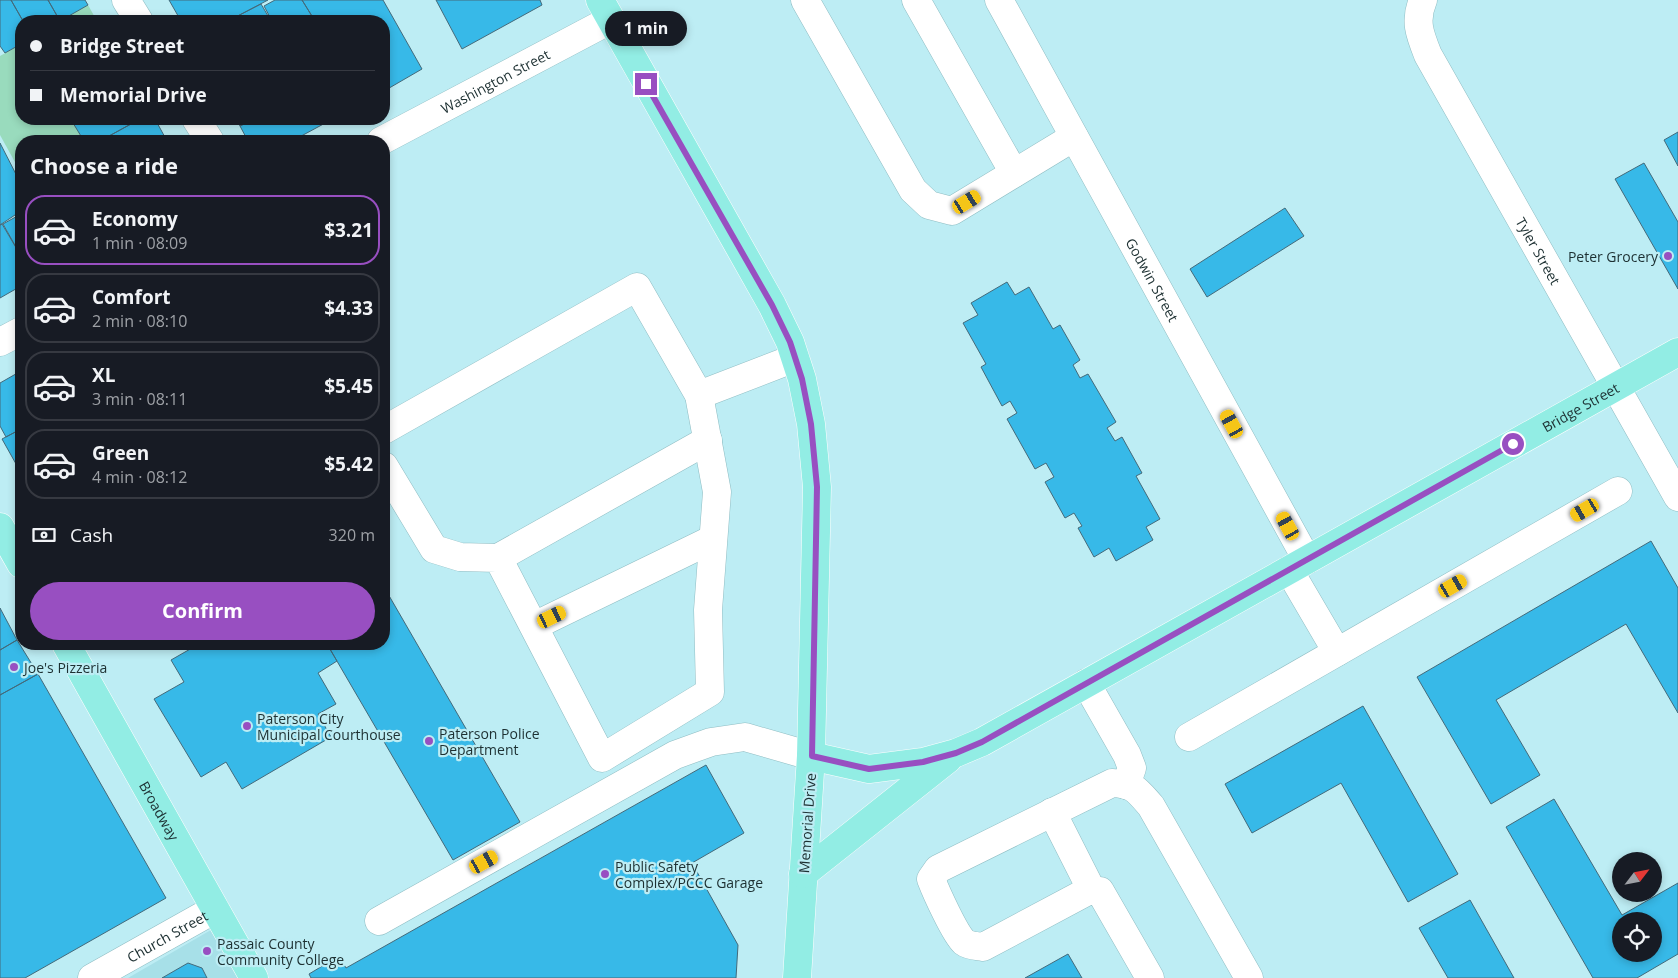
<!DOCTYPE html>
<html lang="en">
<head>
<meta charset="utf-8">
<style>
	body { margin:0; font-family:"Open Sans",sans-serif; background:#20242c; color:#f1f3f6; height:100vh; display:flex; flex-direction:column; font-size:19px; white-space:nowrap }
	* { box-sizing:border-box; margin:0 }
	p { font-size:16px; color:#9ea1a6 }
	.icon { flex:none; width:28px; height:28px; fill:none; stroke:currentColor; stroke-width:2; stroke-linecap:round; stroke-linejoin:round }
	.map { position:relative; flex:1; overflow:hidden }
	.panel { position:absolute; left:15px; top:135px; width:375px; height:515px; display:flex; flex-direction:column; background:#171b24; border-radius:20px; box-shadow:0 2px 8px #0003 }
	.panel>* { flex:none }
	.banner { position:absolute; left:15px; top:15px; width:375px; height:110px; border-radius:20px; box-shadow:0 2px 8px #0003; display:grid; align-content:center; height:110px; padding:0 15px; background:#171b24 }
	.needle { width:32px; rotate:58deg }
	.fabs { position:absolute; left:1612px; top:852px; display:grid; gap:10px }
	.fabs a { display:grid; place-items:center; width:50px; height:50px; border-radius:50%; background:#171b24; box-shadow:0 2px 8px #0003; font-size:25px }
	.end { position:absolute; width:22px; height:22px; margin:-11px; border:6px solid #984fc1; background:#fff; box-shadow:0 0 0 2px #fff }
	.from { border-radius:50% }
	.bubble { position:absolute; height:35px; border-radius:18px; background:#171b24; box-shadow:0 2px 8px #0003; font-size:16px; font-weight:700; line-height:35px; text-align:center }
	.car { position:absolute; width:15px; height:30px; margin:-15px -8px; border-radius:6px; box-shadow:0 0 4px 1px #0007; background:linear-gradient(#f5c518 24%,#345 0 40%,#f5c518 0 76%,#345 0 86%,#f5c518 0) }
	.banner b { display:flex; align-items:center; gap:18px; height:48px; font-size:19px }
	.banner b+b { border-top:1px solid #363941 }
	.banner i { width:12px; height:12px; background:#f1f3f6 }
	ul { padding:0; list-style:none }
	li { display:flex; align-items:center; gap:15px; height:70px; margin:0 10px 8px; padding:0 5px; border:2px solid #363941; border-radius:20px }
	li div { flex:1 }
	li b { display:block; font-size:19px }
	li em { font-style:normal; font-weight:700 }
	li.on { border-color:#984fc1 }
	li>.icon { width:45px; height:45px; stroke-width:1.5 }
	h2 { padding:0 15px; font-size:22px; line-height:60px }
	.pay { display:flex; align-items:center; gap:12px; height:55px; padding:0 15px; font-size:19px }
	.pay p { margin-inline-start:auto }
	.action { display:flex; gap:10px; margin-top:auto; padding:10px 15px }
	.action a { flex:1; height:58px; border-radius:30px; background:#984fc1; color:#fff; font-size:20px; font-weight:700; line-height:58px; text-align:center }
	.map>svg:first-child { display:block }
	.built { fill:#a7e0e8 }
	.green { fill:#99dbbd }
	.building { fill:#37b9e8; stroke:#446a7a; fill-rule:evenodd }
	.lines { fill:none; stroke-linecap:round; stroke-linejoin:round }
	.minor-casing { stroke:#8fbdc3; stroke-width:29 }
	.major-casing { stroke:#fff; stroke-width:29 }
	.minor { stroke:#fff; stroke-width:28 }
	.major { stroke:#92ede4; stroke-width:28 }
	.route { stroke:#984fc1; stroke-width:6 }
	.poi-dot { fill:#984fc1; stroke:#bdedf4; stroke-width:2 }
	.labels { text-anchor:middle; dominant-baseline:central; stroke-width:4.5; stroke-linejoin:round; paint-order:stroke }
	.street-label { font-size:14px; fill:#1d3032; stroke:#bdedf4 }
	.poi-label { font-size:14px; fill:#1d3032; stroke:#bdedf4; text-anchor:start }
</style>
</head>
<body>
<div class="map">
<svg width="1678" height="978" viewBox="0 0 1678 978">
	<rect width="100%" height="100%" fill="#bdedf4"/>
	<path class="built" d="M 223,923 L 253,978 L 128,978 Z"/>
	<path class="green" d="M 88,5 L 97,21 L 60,21 Z
		M 21,44 L 21,119 L 80,119 L 74,123 L 84,141 L 21,141 L 21,173 L 0,135 L 0,56 Z"/>
	<path class="building" d="M 0,0 L 11,0 L 23,21 L 21,21 L 21,44 L 5,53 L 0,46 Z
		M 11,0 L 48,0 L 60,21 L 23,21 Z
		M 48,0 L 85,0 L 88,5 L 60,21 Z
		M 169,0 L 268,0 L 228,21 L 181,21 Z
		M 275,0 L 302,0 L 315,21 L 272,21 L 264,6 Z
		M 302,0 L 383,0 L 422,69 L 384,91 L 384,21 L 315,21 Z
		M 436,0 L 540,0 L 542,5 L 462,49 Z
		M 261,4 L 271,21 L 228,21 Z
		M 80,119 L 140,119 L 100,141 L 84,141 L 73,123 Z
		M 140,119 L 155,119 L 167,141 L 100,141 Z
		M 236,119 L 254,119 L 240,126 Z
		M 254,119 L 328,119 L 329,121 L 292,141 L 248,141 L 240,126 Z
		M 1678,132 L 1678,166 L 1664,140 Z
		M 0,143 L 21,184 L 21,211 L 0,225 Z
		M 1644,163 L 1678,222 L 1678,289 L 1615,179 Z
		M 1285,208 L 1304,236 L 1207,297 L 1190,269 Z
		M 21,214 L 21,256 L 3,224 Z
		M 2,224 L 21,256 L 21,286 L 0,298 L 0,225 Z
		M 1007,282 L 1015,295 L 1029,287 L 1053,329 L 1060,325 L 1080,360 L 1073,365 L 1080,378 L 1088,374 L 1116,422 L 1107,428 L 1115,441 L 1122,437 L 1142,473 L 1136,476 L 1160,519 L 1146,527 L 1153,540 L 1116,561 L 1109,548 L 1094,557 L 1078,528 L 1082,526 L 1074,513 L 1065,518 L 1045,482 L 1054,477 L 1046,463 L 1035,469 L 1007,419 L 1017,413 L 1010,401 L 1002,406 L 981,367 L 986,364 L 963,323 L 978,315 L 971,303 Z
		M 21,371 L 21,429 L 6,437 L 0,426 L 0,383 Z
		M 21,429 L 21,471 L 20,471 L 2,439 Z
		M 1651,541 L 1678,588 L 1678,713 L 1626,624 L 1496,700 L 1540,775 L 1491,804 L 1417,677 Z
		M 384,587 L 520,822 L 453,860 L 327,644 L 384,644 Z
		M 0,608 L 17,640 L 0,650 Z
		M 17,640 L 38,674 L 0,695 L 0,650 Z
		M 199,644 L 303,644 L 304,646 L 308,644 L 327,644 L 337,661 L 318,673 L 336,704 L 318,714 L 331,737 L 242,789 L 226,762 L 201,777 L 154,699 L 184,682 L 171,660 Z
		M 38,674 L 166,898 L 25,978 L 0,978 L 0,695 Z
		M 1363,706 L 1458,874 L 1408,902 L 1341,783 L 1252,833 L 1225,784 Z
		M 706,765 L 744,833 L 692,863 L 738,945 L 736,978 L 311,978 L 309,974 L 339,956 L 346,968 Z
		M 1554,799 L 1622,915 L 1678,883 L 1678,954 L 1637,978 L 1593,978 L 1506,827 ZM 1621,921 L 1654,921 L 1654,954 L 1621,954 Z
		M 1470,900 L 1514,978 L 1448,978 L 1419,928 Z
		M 1068,954 L 1082,978 L 1025,978 Z
		M 188,963 L 202,968 L 207,978 L 162,978 Z"/>
	<g class="lines">
		<defs>
			<g id="minor">
				<path d="M 126,0 L 139,21"/>
				<path d="M 805,0 L 913,190 L 929,205 L 952,211 L 1074,137"/>
				<path d="M 916,0 L 1014,173"/>
				<path id="s1" d="M 999,0 L 1307,560"/>
				<path id="s2" d="M 1423,0 C 1414,21 1420,35 1428,55 L 1678,497"/>
				<path d="M 196,119 L 210,141"/>
				<path id="s3" d="M 381,141 L 610,20"/>
				<path d="M 0,342 L 21,331"/>
				<path d="M 699,395 L 795,358"/>
				<path d="M 384,430 L 637,287 L 699,395 L 717,492 L 708,610 L 710,692 L 602,758 L 498,558 L 460,557 L 434,549 L 384,466"/>
				<path d="M 498,558 L 708,440"/>
				<path d="M 1289,570 L 1337,652"/>
				<path d="M 534,626 L 713,539"/>
				<path d="M 1086,683 L 1127,755 L 1132,768 L 1126,785"/>
				<path d="M 1189,737 L 1618,491"/>
				<path d="M 1052,812 L 1092,891"/>
				<path d="M 379,921 L 675,755 L 711,742 L 745,737 L 811,756"/>
				<path id="s4" d="M 92,978 L 215,909"/>
				<path d="M 1150,978 L 1100,891 L 1088,891 L 983,947 C 977,946 969,946 964,942 C 955,934 936,892 931,879 L 938,869 L 1112,783 C 1134,784 1137,790 1151,806 L 1249,978"/>
			</g>
			<g id="major">
				<path d="M 600,0 L 772,305 L 790,342 L 802,379 L 811,424 L 817,487 L 811,756 L 797,978"/>
				<path d="M 0,527 L 21,564"/>
				<path id="s5" d="M 66,644 L 254,978"/>
				<path id="s6" d="M 811,756 L 869,769 L 923,762 L 956,753 L 982,742 L 1678,352"/>
				<path d="M 803,874 L 948,759"/>
			</g>
		</defs>
		<use href="#minor" class="minor-casing"/>
		<use href="#major" class="major-casing"/>
		<use href="#minor" class="minor"/>
		<use href="#major" class="major"/>
	</g>
	<g class="lines">
		<path class="route" d="M 646,84 L 772,305 L 790,342 L 802,379 L 811,424 L 817,487 L 812,756 L 869,769 L 923,762 L 956,753 L 982,742 L 1513,444"/>
	</g>
	<g class="poi-dot">
		<circle cx="1668" cy="256" r="5"/>
		<circle cx="14" cy="667" r="5"/>
		<circle cx="247" cy="726" r="5"/>
		<circle cx="429" cy="741" r="5"/>
		<circle cx="605" cy="874" r="5"/>
		<circle cx="207" cy="951" r="5"/>
	</g>
	<g class="labels">
		<g class="street-label">
			<text stroke="none"><textPath href="#s3" startOffset="129">Washington Street</textPath></text>
			<text stroke="none"><textPath href="#s2" startOffset="282">Tyler Street</textPath></text>
			<text stroke="none"><textPath href="#s1" startOffset="319">Godwin Street</textPath></text>
			<text stroke="none"><textPath href="#s6" startOffset="862">Bridge Street</textPath></text>
			<text stroke="none"><textPath href="#s5" startOffset="191">Broadway</textPath></text>
			<text transform="translate(807 823) rotate(-86)">Memorial Drive</text>
			<text stroke="none"><textPath href="#s4" startOffset="86">Church Street</textPath></text>
		</g>
		<g class="poi-label">
			<text x="1658" y="256" text-anchor="end">Peter Grocery</text>
			<text x="24" y="667">Joe's Pizzeria</text>
			<text x="257" y="718">Paterson City<tspan x="257" dy="16">Municipal Courthouse</tspan></text>
			<text x="439" y="733">Paterson Police<tspan x="439" dy="16">Department</tspan></text>
			<text x="615" y="866">Public Safety<tspan x="615" dy="16">Complex/PCCC Garage</tspan></text>
			<text x="217" y="943">Passaic County<tspan x="217" dy="16">Community College</tspan></text>
		</g>
	</g>
</svg>
<div class="fabs">
<a><svg class="needle" viewBox="-14 -14 28 28"><path d="M0-13l5 13h-10z" fill="#e53935"/><path d="M0 13l5-13h-10z" fill="#9ea1a6"/></svg></a>
<a><svg class="icon" aria-label="locate" viewBox="0 0 24 24"><circle cx="12" cy="12" r="6"/><path d="M12 2v4M12 18v4M2 12h4M18 12h4"/></svg></a>
</div>
<i class="end from" style="left:1513px;top:444px"></i>
<i class="end" style="left:646px;top:84px"></i>
<div class="bubble" style="left:605px;top:11px;width:82px">1 min</div>
<i class="car" style="left:967px;top:202px;rotate:59deg"></i>
<i class="car" style="left:1232px;top:424px;rotate:331deg"></i>
<i class="car" style="left:1585px;top:510px;rotate:240deg"></i>
<i class="car" style="left:1288px;top:526px;rotate:331deg"></i>
<i class="car" style="left:1453px;top:586px;rotate:60deg"></i>
<i class="car" style="left:552px;top:617px;rotate:64deg"></i>
<i class="car" style="left:484px;top:862px;rotate:61deg"></i>
<div class="banner">
<b><i class="from"></i>Bridge Street</b>
<b><i></i>Memorial Drive</b>
</div>
<section class="panel">
<h2>Choose a ride</h2>
<ul>
<li class="on"><svg class="icon" aria-label="car" viewBox="0 0 24 24"><path d="M5 17H2v-5l4-1 3-4h7l3 4 3 1v5h-3M9 17h6M6 11h13"/><circle cx="7" cy="17" r="2"/><circle cx="17" cy="17" r="2"/></svg><div><b>Economy</b><p>1 min · 08:09</p></div><em>$3.21</em></li>
<li><svg class="icon" aria-label="car" viewBox="0 0 24 24"><path d="M5 17H2v-5l4-1 3-4h7l3 4 3 1v5h-3M9 17h6M6 11h13"/><circle cx="7" cy="17" r="2"/><circle cx="17" cy="17" r="2"/></svg><div><b>Comfort</b><p>2 min · 08:10</p></div><em>$4.33</em></li>
<li><svg class="icon" aria-label="car" viewBox="0 0 24 24"><path d="M5 17H2v-5l4-1 3-4h7l3 4 3 1v5h-3M9 17h6M6 11h13"/><circle cx="7" cy="17" r="2"/><circle cx="17" cy="17" r="2"/></svg><div><b>XL</b><p>3 min · 08:11</p></div><em>$5.45</em></li>
<li><svg class="icon" aria-label="car" viewBox="0 0 24 24"><path d="M5 17H2v-5l4-1 3-4h7l3 4 3 1v5h-3M9 17h6M6 11h13"/><circle cx="7" cy="17" r="2"/><circle cx="17" cy="17" r="2"/></svg><div><b>Green</b><p>4 min · 08:12</p></div><em>$5.42</em></li>
</ul>
<div class="pay"><svg class="icon" aria-label="cash" viewBox="0 0 24 24"><path d="M3 7h18v10H3z"/><circle cx="12" cy="12" r="2"/></svg>Cash<p>320 m</p></div>
<div class="action"><a>Confirm</a></div>
</section>
</div>
</body>
</html>
